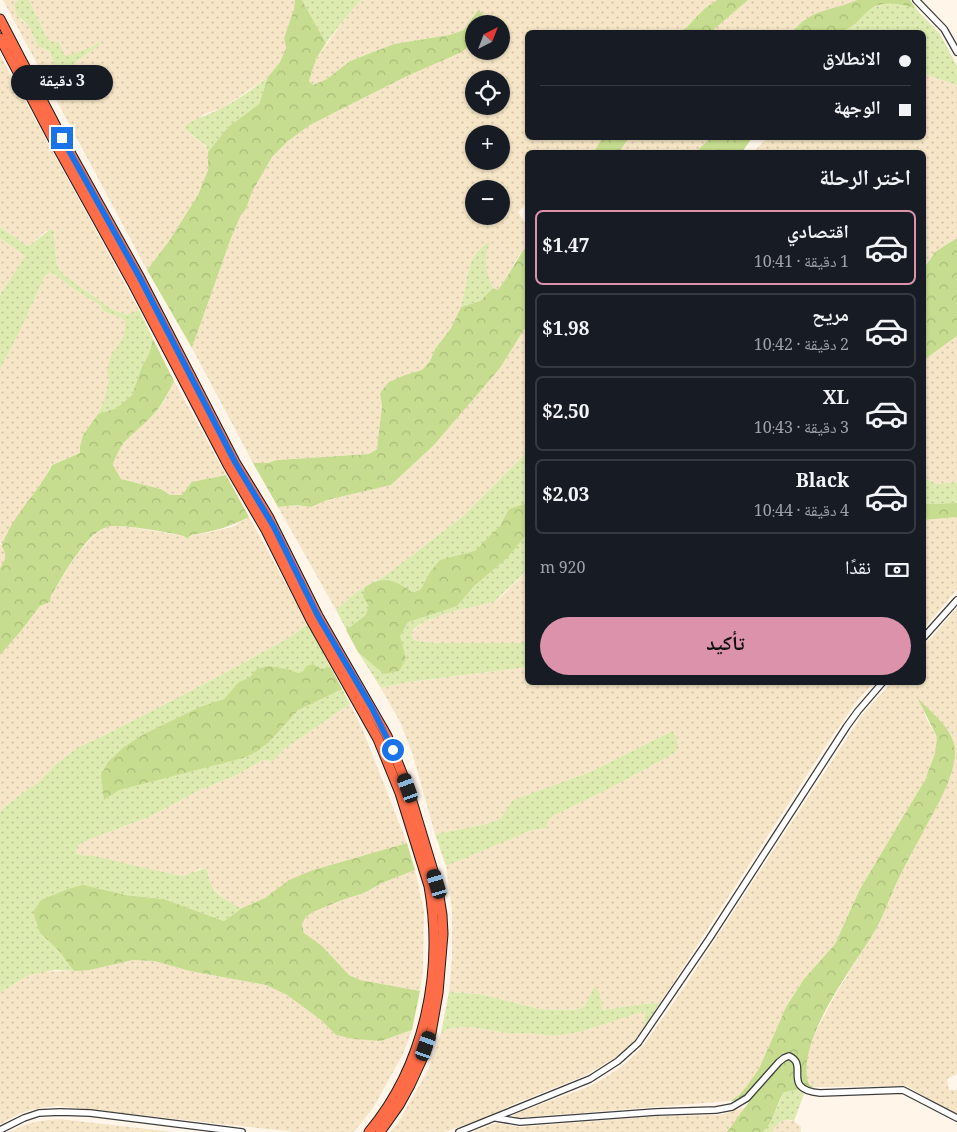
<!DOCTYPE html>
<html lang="ar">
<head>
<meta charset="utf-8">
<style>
	body { margin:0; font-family:Georgia,"Noto Naskh Arabic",serif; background:#242831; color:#f1f3f6; direction:rtl; height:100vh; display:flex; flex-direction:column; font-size:19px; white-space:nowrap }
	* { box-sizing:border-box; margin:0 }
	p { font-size:16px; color:#9ea1a6 }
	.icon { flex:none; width:28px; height:28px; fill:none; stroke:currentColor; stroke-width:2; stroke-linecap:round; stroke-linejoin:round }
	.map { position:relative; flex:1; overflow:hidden; direction:ltr }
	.details { position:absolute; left:525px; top:150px; width:401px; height:535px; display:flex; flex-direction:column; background:#171b24; border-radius:8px; box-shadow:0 1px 4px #0004; direction:rtl }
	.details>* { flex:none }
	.banner { position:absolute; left:525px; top:30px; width:401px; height:110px; border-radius:8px; box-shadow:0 1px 4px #0004; direction:rtl; display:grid; align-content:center; height:110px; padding:0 15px; background:#171b24 }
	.needle { width:32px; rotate:42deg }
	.fabs { position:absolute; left:465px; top:15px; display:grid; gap:10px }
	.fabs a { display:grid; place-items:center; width:45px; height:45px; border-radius:50%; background:#171b24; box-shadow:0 1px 4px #0004; font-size:25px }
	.end { position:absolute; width:22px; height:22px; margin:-11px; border:6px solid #1a73e8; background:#fff; box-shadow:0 0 0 2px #fff }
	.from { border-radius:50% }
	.bubble { position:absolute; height:35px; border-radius:18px; background:#171b24; box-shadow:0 1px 4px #0004; font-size:16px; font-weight:700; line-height:35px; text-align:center; direction:rtl }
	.car { position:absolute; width:15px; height:30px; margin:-15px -8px; border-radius:6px; box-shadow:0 0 4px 1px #0007; background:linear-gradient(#222 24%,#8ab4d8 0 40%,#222 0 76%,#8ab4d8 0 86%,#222 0) }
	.banner b { display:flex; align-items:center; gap:18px; height:48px; font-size:19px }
	.banner b+b { border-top:1px solid #363941 }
	.banner i { width:12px; height:12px; background:#f1f3f6 }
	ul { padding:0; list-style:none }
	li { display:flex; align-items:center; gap:15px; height:75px; margin:0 10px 8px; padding:0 5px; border:2px solid #363941; border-radius:8px }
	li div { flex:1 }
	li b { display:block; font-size:19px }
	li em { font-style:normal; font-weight:700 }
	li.selected { border-color:#dc92aa }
	li>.icon { width:45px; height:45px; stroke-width:1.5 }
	h2 { padding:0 15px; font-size:22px; line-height:60px }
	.pay { display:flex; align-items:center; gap:12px; height:55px; padding:0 15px; font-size:19px }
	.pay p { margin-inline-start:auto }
	.button { display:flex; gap:10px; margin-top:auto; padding:10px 15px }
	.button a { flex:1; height:58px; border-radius:30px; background:#dc92aa; color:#111; font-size:20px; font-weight:700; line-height:58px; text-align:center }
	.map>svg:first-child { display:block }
	.farmland { fill:url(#farmland-dots); fill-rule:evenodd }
	.grass { fill:url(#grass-dots) }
	.forest { fill:url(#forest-crowns) }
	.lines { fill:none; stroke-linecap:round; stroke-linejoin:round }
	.minor-casing { stroke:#3e3e3e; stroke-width:8 }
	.highway-casing { stroke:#1c1c1c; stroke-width:11 }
	.minor { stroke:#fff; stroke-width:5.5 }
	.highway { stroke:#fe6d47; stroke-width:9 }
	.route { stroke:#1a73e8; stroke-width:6 }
</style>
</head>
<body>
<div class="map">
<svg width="957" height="1132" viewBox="0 0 957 1132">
	<defs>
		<pattern id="farmland-dots" width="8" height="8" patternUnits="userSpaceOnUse" patternTransform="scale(1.25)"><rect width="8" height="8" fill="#f6e6c7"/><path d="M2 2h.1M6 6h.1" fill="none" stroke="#d2c4aa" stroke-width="1.8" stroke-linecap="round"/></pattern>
		<pattern id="grass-dots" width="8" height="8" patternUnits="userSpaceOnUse" patternTransform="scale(1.25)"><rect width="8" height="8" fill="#deebb0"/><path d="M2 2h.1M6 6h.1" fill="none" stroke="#bdc896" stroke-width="1.8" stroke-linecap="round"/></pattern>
		<pattern id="forest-crowns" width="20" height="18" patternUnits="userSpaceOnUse" patternTransform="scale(1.25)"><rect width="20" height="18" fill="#c6dd8f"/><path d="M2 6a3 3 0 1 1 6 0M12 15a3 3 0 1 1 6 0" fill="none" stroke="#a9bc7a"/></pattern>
	</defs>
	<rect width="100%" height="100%" fill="#fff5e9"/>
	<path class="farmland" d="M 3,0 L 19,0 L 14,3 L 21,20 L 28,25 L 34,38 L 49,51 L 59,80 L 83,97 L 83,92 L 75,83 L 78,77 L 75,64 L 80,58 L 90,52 L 101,42 L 92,47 L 66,57 L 62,52 L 60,45 L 52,42 L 47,38 L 29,0 L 295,0 L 294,9 L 284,38 L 286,48 L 280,62 L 268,77 L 223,108 L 204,114 L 186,130 L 206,147 L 208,152 L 208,170 L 198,195 L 169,241 L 147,270 Z
		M 361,0 L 717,0 L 704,9 L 682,32 L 528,32 L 528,138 L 602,138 L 594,152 L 528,152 L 527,203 L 518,212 L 527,226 L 527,246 L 518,257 L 504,282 L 498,290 L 493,288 L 487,276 L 485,264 L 489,242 L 477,251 L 468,275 L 461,307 L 451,328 L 435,349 L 430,361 L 422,370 L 405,375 L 380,393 L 382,406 L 378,448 L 369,454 L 277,460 L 268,463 L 253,463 L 192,348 L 231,238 L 241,215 L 246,209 L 252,192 L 272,157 L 288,141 L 310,125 L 405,77 L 462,52 L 474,42 L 474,51 L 501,51 L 501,24 L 483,24 L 484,18 L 479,9 L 464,30 L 449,35 L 394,44 L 350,61 L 327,79 L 313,85 L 309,81 L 316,59 L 347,16 ZM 474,79 L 501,79 L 501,106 L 474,106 ZM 474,134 L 501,134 L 501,161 L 474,161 ZM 474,189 L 501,189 L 501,216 L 474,216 Z
		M 748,0 L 857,0 L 799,25 L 792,32 L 711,32 Z
		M 0,55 L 139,310 L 132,314 L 127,315 L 111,309 L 64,275 L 57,266 L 54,232 L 46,231 L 28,246 L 0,227 Z
		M 924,74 L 957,85 L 957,238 L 935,252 L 924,268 L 924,152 L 753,152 L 768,138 L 924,138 Z
		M 629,138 L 710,138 L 696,152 L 619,152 Z
		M 0,238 L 25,256 L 0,295 Z
		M 51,272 L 72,288 L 100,305 L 103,311 L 121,318 L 125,321 L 124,335 L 116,348 L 104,400 L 98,414 L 83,435 L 80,446 L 80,453 L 51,465 L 44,481 L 6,534 L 5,562 L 0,568 L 0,544 L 2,545 L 0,541 L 0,369 L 20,331 L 45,276 Z
		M 527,325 L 527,452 L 462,517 L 386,575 L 356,592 L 336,610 L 278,507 L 297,505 L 311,507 L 327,500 L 391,485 L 434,445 L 492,377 L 500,368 Z
		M 957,336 L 957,482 L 937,484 L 924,478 L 924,360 Z
		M 174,381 L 226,475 L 210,478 L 182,495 L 170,495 L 161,489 L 121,479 L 113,465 L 118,451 L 130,435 L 151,417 L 164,402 Z
		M 249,517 L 308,624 L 288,638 L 221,675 L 103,736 L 78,747 L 55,765 L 38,783 L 22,793 L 0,811 L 0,655 L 21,631 L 40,606 L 50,602 L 51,596 L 78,552 L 97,533 L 108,526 L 122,526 L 154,531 L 184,536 L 187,539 L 191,535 L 207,533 L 232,527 Z
		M 957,517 L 957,590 L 924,628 L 924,520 Z
		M 527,570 L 527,643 L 452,644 L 418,641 L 413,639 L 411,634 L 414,630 L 425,621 L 455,611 L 494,602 L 502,596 Z
		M 957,608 L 957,1074 L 947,1079 L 949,1090 L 957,1090 L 957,1114 L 937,1104 L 907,1086 L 814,1087 L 809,1085 L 805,1075 L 806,1061 L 812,1039 L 835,995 L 877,927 L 898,880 L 951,776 L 932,713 L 919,699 L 927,720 L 937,737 L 935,753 L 925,780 L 860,889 L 835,944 L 804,979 L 786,1007 L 759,1069 L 740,1095 L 730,1101 L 516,1118 L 513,1115 L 517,1113 L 588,1087 L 606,1077 L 625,1064 L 643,1046 L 683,989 L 862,715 L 891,683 L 924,682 L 924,646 Z
		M 527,667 L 528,682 L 873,683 L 857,701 L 827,744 L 660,1003 L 642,1004 L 603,1010 L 600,994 L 591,995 L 584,1007 L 575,1010 L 540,1009 L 479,994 L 449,992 L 452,958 L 452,910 L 446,866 L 474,853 L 540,827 L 553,816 L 609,789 L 676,752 L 672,731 L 590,772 L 514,800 L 500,819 L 486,824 L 435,834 L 412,752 L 400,722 L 381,688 L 409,682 Z
		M 350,704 L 362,728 L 407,843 L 313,870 L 289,881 L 265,898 L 242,908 L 234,905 L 223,898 L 211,886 L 207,868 L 198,869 L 192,874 L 183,876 L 116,862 L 93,856 L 80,856 L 76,853 L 77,846 L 88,840 L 149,817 L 200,790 L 237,775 L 263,760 L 273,761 L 283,750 Z
		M 415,870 L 424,911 L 423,969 L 420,991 L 360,980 L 349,975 L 304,933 L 302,925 L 306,917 L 313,912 L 342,900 L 364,893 L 382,883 Z
		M 133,960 L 154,961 L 190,971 L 266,985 L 287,995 L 321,1020 L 336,1035 L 381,1041 L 412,1030 L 403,1054 L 373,1108 L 354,1132 L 295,1132 L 58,1106 L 39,1108 L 21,1113 L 0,1124 L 0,993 L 29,975 L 39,972 L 90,970 Z
		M 646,1010 L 644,1028 L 633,1042 L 616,1057 L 584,1076 L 509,1106 L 492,1115 L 445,1132 L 390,1132 L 398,1123 L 428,1070 L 441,1033 L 450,1028 L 470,1027 L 507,1033 L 527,1033 L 555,1036 L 580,1032 Z
		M 747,1107 L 727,1132 L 472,1132 L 497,1123 L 519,1127 L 660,1116 L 719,1115 Z
		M 59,1119 L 174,1132 L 10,1132 L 24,1125 L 39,1121 Z
		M 783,1120 L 794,1121 L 801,1127 L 801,1132 L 772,1132 L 778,1122 Z"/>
	<path class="grass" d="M 19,0 L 29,0 L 47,38 L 52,42 L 58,42 C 62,46 61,52 66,56 L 92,47 L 102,41 C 95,52 82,54 75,64 L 78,77 L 75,83 L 83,92 L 83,97 L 79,100 C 74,97 63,86 59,81 C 55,74 53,59 49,51 L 38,46 L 28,25 L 17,15 L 14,3 Z
		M 302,0 L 361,0 L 347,16 L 326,43 Z
		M 890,2 L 904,4 L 916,9 L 940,34 L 957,66 L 957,85 L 924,74 L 924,32 L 838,32 L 849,28 L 869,9 Z
		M 268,77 L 259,104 L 228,127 L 208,152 L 206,146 L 186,130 L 185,126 C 197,117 211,114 224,107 C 240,98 254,88 268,77 Z
		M 0,227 L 28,246 L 51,229 L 54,232 L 57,266 L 64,275 L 111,309 L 127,315 L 139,310 L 153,339 L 149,354 L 142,366 L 132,395 L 118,408 L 98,414 L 104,400 L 109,378 L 107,372 L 110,358 L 124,335 L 125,321 L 121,318 L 103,311 L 100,305 L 72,288 L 51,272 L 45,276 L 20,331 L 0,369 L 0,295 L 25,256 L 0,238 Z
		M 490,241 C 484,261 485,270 493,288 L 480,301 L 461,307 C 466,290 466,267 477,252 C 480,248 486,244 490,241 Z
		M 527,452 L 527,570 L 494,602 L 455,611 L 425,621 L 414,629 L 411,634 L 413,639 L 418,641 L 437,643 L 527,643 L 527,667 L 409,682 L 381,688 L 358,652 L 336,610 L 356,592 L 386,575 L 462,517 Z
		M 924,478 L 937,484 L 957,482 L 957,503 L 924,504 Z
		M 308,624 L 350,704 L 283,750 L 273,761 L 263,760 L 237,775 L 200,790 L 149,817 L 88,840 L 77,846 L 76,853 C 82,857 88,855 95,856 C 124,863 153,870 183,876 C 192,874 198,869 207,868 C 208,873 209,879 211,884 C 214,894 233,905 242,908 L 224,921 L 164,899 L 125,895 L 40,933 L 58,950 L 74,971 L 55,970 L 29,975 L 0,993 L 0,811 L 22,793 L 38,783 L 55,765 L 78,747 L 103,736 L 221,675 L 288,638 Z
		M 672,731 C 678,739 679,742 676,752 L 671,755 L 609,789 L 553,816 L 548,821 L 546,828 L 532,830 L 446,866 L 435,834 L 486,824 L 500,819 L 513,800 L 590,772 Z
		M 595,986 L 600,994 L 603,1010 L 642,1004 L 660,1003 L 644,1028 L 645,1011 L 580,1032 L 555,1036 L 527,1033 L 507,1033 L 470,1027 L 450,1028 L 441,1033 L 449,992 L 479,994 L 540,1009 L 575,1010 L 584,1007 Z
		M 808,1053 L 805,1075 L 809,1085 L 814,1087 L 799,1090 L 804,1094 L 794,1121 C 782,1117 778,1123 772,1132 L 763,1132 L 772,1119 L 784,1092 L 730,1101 C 747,1092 757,1073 765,1056 Z"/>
	<path class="forest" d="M 295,0 L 302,0 L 326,43 L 316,59 L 309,81 L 313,85 L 327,79 L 350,61 L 394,44 L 449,35 L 464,30 L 479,9 L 484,18 L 483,24 L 474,24 L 474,42 L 462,52 L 405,77 L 310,125 L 288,141 L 272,157 L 252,192 L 246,209 L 241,215 L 231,238 L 192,348 L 147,270 L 169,241 L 198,195 L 208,170 L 208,152 L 228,127 L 259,104 L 268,77 L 280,62 L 286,48 L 284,38 L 294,9 Z
		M 717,0 L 748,0 L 711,32 L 682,32 L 704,9 Z
		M 857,0 L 910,0 L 916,9 C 901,3 881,0 868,11 C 861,17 856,25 847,29 C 831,36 809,33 792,32 C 814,7 830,12 857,0 Z
		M 602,138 L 629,138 L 619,152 L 594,152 Z
		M 710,138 L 752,138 L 742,152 L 696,152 Z
		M 957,238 L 957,336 L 924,360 L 924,268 L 935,252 Z
		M 527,246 L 527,325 L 500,368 L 434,445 L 391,485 L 327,500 L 311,507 L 297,505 L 278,507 L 253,463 L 268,463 L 277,460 L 369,454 L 377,449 L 382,406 L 380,393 L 389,382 L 405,375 L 422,370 L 430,361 L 435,349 L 451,328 L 461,307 L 480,301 L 493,288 L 498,290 C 509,276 516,259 527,246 Z
		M 153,339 L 174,381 C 168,393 162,406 151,417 C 133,436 122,437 113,465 L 121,479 L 161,489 L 170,495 L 182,495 L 192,482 L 226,475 L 249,517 C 230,527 212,532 191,535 L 187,539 L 184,536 C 171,533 117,523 107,527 C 84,535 63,576 51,596 L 50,602 L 40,606 L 21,631 L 0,655 L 0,568 C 6,560 7,555 2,546 C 11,516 38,494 52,465 L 80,453 L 80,446 L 83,435 L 98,414 L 117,408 L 132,395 L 142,366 L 149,354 Z
		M 527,503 L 527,534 L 507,558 L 474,586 L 457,606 L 408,622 L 400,636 L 406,659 L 399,671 L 384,674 L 358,652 L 346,630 L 365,616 L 369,607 L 363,596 L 365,587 C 384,575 396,580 413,593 L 421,589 L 430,572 L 440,560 L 475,551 L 500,526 L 509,509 Z
		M 957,503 L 957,517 L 924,520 L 924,504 Z
		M 313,664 L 321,669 L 330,667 L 342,689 L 298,710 L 269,742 L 256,752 L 243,758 L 119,790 L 104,800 L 101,775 L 108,762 L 124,747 L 144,734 L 200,707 L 224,699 L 239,682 L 249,678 L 257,669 L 268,666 L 287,669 L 298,673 L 303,672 L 306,666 Z
		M 917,697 C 931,713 955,729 955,752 C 955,779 933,812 921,836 C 913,851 905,865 898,880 C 890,896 885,913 876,929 C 855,965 793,1043 809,1085 L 814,1087 L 784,1092 C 776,1105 774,1121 763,1132 L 727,1132 L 752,1098 L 730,1101 L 740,1095 L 759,1069 L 786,1007 L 804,979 L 835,944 L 860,889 L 925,780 L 935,753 L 937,737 Z
		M 407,843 L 415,870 L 382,883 L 364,893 L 342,900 L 313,912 L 306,917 L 302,924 L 304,933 L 322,946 L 349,975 L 360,980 L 420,991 L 412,1030 L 381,1041 L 354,1039 L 336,1035 L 321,1020 L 287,995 L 266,985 L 190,971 L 154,961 L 133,960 L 90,970 L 74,971 L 58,950 L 40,933 L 33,912 L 41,900 L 68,889 L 83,885 L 125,895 L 164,899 L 224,921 L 242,908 L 265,898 L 289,880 L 313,870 Z"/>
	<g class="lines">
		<defs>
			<path id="minor" d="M 916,0 L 944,29 L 957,52
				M 924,637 L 957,600
				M 496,1118 L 520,1122 L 656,1112 L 716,1110 L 732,1107 L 747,1098 L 779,1062 L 784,1058 L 789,1056 C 810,1065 780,1089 820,1093 L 903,1090 L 957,1118
				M 0,1130 L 24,1118 L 39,1113 L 60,1112 L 90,1113 L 242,1132
				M 459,1132 L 590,1079 L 618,1061 L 638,1043 L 709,939 L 847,726 L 858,711 L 883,682"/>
			<path id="highway" d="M 0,19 L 62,138 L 140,278 L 235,462 L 268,516 L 318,616 L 387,736 L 408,788 L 437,884 L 442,915 L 443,934 L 438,993 L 431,1033 L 422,1059 L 410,1085 L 399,1105 L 380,1132
				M 0,38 L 54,141 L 132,282 L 228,465 L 266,530 L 311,620 L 378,739 L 400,793 L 429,886 C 444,971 425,1065 369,1132"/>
		</defs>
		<use href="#minor" class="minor-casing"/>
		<use href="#highway" class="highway-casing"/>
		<use href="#minor" class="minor"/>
		<use href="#highway" class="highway"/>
	</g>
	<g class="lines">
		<path class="route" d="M 62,138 L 140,278 L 235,462 L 274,527 L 318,616 L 372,708 L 393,750"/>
	</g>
</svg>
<div class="fabs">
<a><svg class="needle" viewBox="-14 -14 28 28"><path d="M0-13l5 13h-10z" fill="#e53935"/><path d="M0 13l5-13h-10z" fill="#9ea1a6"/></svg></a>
<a><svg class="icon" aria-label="locate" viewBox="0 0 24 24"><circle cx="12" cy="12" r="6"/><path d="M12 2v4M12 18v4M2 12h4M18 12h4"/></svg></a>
<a>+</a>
<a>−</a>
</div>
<i class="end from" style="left:393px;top:750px"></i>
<i class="end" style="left:62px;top:138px"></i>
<div class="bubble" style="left:11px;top:65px;width:102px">3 دقيقة</div>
<i class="car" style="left:408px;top:788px;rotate:340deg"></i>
<i class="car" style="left:437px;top:884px;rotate:343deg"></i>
<i class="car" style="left:426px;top:1046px;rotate:19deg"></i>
<div class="banner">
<b><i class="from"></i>الانطلاق</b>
<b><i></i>الوجهة</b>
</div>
<section class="details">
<h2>اختر الرحلة</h2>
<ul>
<li class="selected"><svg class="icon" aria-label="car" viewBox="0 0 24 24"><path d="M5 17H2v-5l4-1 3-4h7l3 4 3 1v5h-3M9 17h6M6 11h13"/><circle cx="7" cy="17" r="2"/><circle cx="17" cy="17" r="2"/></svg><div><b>اقتصادي</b><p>1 دقيقة · 10:41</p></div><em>$1.47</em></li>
<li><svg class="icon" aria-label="car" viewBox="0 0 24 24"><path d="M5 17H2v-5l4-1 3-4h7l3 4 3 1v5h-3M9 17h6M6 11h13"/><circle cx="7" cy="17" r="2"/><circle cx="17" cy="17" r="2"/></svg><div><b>مريح</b><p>2 دقيقة · 10:42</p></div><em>$1.98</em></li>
<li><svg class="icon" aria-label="car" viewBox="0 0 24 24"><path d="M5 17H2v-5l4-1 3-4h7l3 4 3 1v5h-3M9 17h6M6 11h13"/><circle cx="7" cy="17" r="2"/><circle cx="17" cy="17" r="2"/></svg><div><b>XL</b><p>3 دقيقة · 10:43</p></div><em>$2.50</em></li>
<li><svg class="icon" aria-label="car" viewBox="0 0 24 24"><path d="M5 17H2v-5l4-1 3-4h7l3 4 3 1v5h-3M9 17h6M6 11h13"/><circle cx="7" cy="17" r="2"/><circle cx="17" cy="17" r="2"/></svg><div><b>Black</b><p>4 دقيقة · 10:44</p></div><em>$2.03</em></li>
</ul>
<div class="pay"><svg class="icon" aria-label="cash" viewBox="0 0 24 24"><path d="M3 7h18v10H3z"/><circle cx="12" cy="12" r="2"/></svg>نقدًا<p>920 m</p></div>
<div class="button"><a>تأكيد</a></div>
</section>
</div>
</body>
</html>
